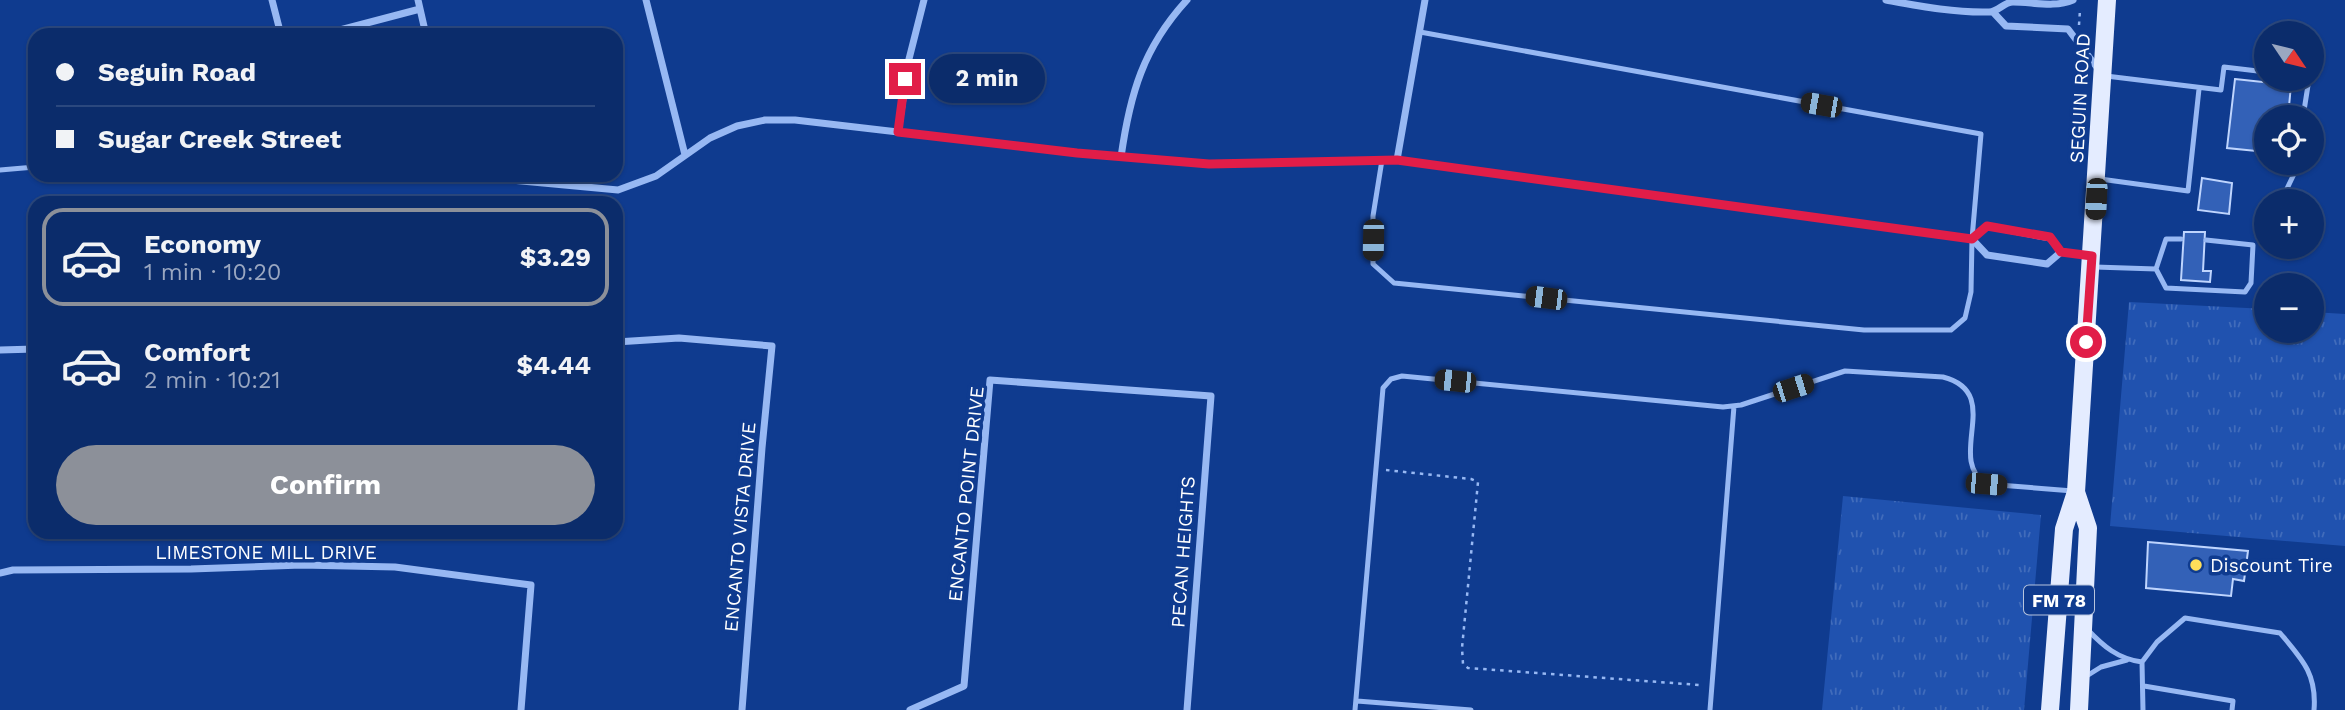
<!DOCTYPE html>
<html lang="en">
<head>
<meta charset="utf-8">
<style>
	body { margin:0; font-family:"Work Sans",sans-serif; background:#193873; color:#f1f3f6; height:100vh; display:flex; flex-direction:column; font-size:26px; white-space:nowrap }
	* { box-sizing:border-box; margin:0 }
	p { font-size:23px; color:#9aa7c1 }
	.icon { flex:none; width:38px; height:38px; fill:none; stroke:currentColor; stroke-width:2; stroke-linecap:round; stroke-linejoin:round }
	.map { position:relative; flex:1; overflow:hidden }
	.side { position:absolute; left:28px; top:196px; width:595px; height:343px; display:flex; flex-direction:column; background:#0b2c6b; border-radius:21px; box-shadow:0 2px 5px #0004,0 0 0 2px #2b487e }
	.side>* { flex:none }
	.hud { position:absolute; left:28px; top:28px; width:595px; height:154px; border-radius:21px; box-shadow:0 2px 5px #0004,0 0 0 2px #2b487e; display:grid; align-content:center; height:154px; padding:0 28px; background:#0b2c6b }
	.needle { width:46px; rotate:125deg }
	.fabs { position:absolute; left:2254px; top:21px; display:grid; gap:14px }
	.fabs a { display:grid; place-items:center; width:70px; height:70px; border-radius:50%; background:#0b2c6b; box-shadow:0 2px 5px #0004,0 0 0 2px #2b487e; font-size:35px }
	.end { position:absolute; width:32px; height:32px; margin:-16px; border:9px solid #e11d48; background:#fff; box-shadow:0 0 0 4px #fff }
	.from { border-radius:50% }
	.bubble { position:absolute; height:49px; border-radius:24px; background:#0b2c6b; box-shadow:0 2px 5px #0004,0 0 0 2px #2b487e; font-size:23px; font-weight:700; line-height:49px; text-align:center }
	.car { position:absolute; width:21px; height:42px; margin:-21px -10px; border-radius:9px; box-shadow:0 0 5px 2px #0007; background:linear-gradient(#222 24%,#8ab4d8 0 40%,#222 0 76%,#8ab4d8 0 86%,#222 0) }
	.hud b { display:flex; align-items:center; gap:24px; height:66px; font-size:26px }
	.hud b+b { border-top:2px solid #2b487e }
	.hud i { width:18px; height:18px; background:#f1f3f6 }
	ul { padding:12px 0 0; list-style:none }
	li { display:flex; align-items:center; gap:21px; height:98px; margin:0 14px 10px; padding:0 14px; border:4px solid transparent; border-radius:21px }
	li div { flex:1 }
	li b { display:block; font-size:26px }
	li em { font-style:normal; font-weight:700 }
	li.selected { border-color:#8c9099 }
	li>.icon { width:63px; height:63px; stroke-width:1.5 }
	.primary-button { display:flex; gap:14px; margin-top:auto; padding:14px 28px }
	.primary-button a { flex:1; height:80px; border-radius:42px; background:#8c9099; color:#fff; font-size:28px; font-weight:700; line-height:80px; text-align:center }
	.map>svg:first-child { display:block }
	.grass { fill:url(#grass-tufts) }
	.building { fill:#3361b7; stroke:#bfd5fe; stroke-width:2 }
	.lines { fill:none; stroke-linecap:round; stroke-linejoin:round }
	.path { stroke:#97b8f3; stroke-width:2.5; stroke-dasharray:3.5 5; stroke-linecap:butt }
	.lane { stroke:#97b8f3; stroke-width:5 }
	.street { stroke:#97b8f3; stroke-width:7 }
	.primary { stroke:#e4ecff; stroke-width:18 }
	.route { stroke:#e11d48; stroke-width:9 }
	.poi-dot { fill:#ffdf5a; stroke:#0f3b8f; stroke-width:2.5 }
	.labels { text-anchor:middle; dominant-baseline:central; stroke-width:7; stroke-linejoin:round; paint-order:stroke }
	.shield { fill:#0f3b8f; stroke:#b7c4dd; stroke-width:2 }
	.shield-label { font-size:18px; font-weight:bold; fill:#fff }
	.street-label { font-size:19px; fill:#fff; stroke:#0f3b8f }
	.poi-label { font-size:19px; fill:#fff; stroke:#0f3b8f; text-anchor:start }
</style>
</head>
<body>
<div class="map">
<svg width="2345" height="710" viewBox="0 0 2345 710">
	<defs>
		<pattern id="grass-tufts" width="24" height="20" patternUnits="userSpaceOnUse" patternTransform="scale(1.75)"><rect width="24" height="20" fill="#2052af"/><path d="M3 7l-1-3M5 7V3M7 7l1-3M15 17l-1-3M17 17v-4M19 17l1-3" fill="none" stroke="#416cbb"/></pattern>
	</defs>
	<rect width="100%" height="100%" fill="#0f3b8f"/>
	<path class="grass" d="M 2129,302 L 2266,309 L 2266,331 L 2312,331 L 2312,312 L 2345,314 L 2345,546 L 2110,526 Z
		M 1843,496 L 2041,515 L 2024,710 L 1822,710 Z"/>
	<path class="building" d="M 2235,79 L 2291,85 L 2288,117 L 2266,117 L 2266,152 L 2227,148 Z
		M 2202,178 L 2232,183 L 2229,214 L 2198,210 Z
		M 2184,232 L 2205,232 L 2203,271 L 2211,271 L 2210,282 L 2181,280 Z
		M 2148,542 L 2248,551 L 2244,581 L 2233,579 L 2231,596 L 2146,588 Z"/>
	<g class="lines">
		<path class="path" d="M 2079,25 L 2080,10
			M 1386,470 L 1471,479 L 1478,482 L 1462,648 L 1463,664 L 1468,668 L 1700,685"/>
		<path class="lane" d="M 2106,76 L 2221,90 L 2224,67 L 2266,72
			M 2303,117 L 2309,79
			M 1382,160 L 1373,216 L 1373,264 L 1394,283 L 1864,330 L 1951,330 L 1965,318 L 1971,292 L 1972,239 L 1981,134 L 1420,32
			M 0,170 L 35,167
			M 2100,179 L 2188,191 L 2199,89
			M 2283,197 L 2294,174 L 2296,163
			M 2095,267 L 2156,269 L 2166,288 L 2245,292 L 2251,283 L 2253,245 L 2206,240
			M 2156,269 L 2166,239 L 2181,239
			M 2087,629 C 2103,646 2118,659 2142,662 L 2157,642 L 2185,618 L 2280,633 C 2302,659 2317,674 2314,710
			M 2142,662 L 2143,710
			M 2085,677 L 2101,667 L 2127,660
			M 2144,686 L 2233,701 L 2232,710
			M 1357,701 L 1471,710
			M 1355,710 L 1383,388 L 1391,379 L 1402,376 L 1723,407 L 1741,405 L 1845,371 L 1943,377 C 2005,393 1945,458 1986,484 L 2073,491
			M 1710,710 L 1734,406"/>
		<path class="street" d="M 272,0 L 281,35
			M 418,0 L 426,35
			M 646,0 L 685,155
			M 1886,0 C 1919,6 1955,13 1989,12 C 1998,12 2004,2 2013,2 C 2033,2 2055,8 2073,0
			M 1993,12 L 2006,26 L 2068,29 L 2099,70
			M 321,35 L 420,9
			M 898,132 L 909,59 L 924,0
			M 1121,157 C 1130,94 1143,48 1187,0
			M 1397,160 L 1425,0
			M 458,175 L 618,190 L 656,176 L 710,138 L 737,126 L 765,120 L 795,120 L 1077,153 L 1210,164 L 1397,160 L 1972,239 L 1987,255 L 2047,264 L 2061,252 L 2092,256
			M 1972,239 L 1987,226 L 2050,238 L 2061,252
			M 616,342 L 679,338 L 772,346 L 762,448 L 742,710
			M 0,350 L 35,349
			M 0,573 L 13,570 L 191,569 L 301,565 L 395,567 L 531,585 L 521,710
			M 910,710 L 964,686 L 990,380 L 1211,396 L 1187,710"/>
		<path class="primary" d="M 2076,492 L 2088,528 L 2079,710
			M 2050,710 L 2064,529 L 2076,492 L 2107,0"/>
	</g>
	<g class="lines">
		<path class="route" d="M 905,79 L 898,132 L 1077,153 L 1209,164 L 1397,160 L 1972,239 L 1987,226 L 2050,237 L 2061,252 L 2092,256 L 2086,342"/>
	</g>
	<circle class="poi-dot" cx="2196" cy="565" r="7"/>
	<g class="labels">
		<rect class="shield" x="2024" y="585.5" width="70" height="29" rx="5"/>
		<g class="shield-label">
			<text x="2059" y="600">FM 78</text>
		</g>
		<g class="street-label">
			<text transform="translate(2080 98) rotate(-87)">SEGUIN ROAD</text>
			<text transform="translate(966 494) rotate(-84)">ENCANTO POINT DRIVE</text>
			<text transform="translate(740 527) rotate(-85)">ENCANTO VISTA DRIVE</text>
			<text x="266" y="552">LIMESTONE MILL DRIVE</text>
			<text transform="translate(1183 552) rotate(-86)">PECAN HEIGHTS</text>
		</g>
		<g class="poi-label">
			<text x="2210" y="565">Discount Tire</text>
		</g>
	</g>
</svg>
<div class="fabs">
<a><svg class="needle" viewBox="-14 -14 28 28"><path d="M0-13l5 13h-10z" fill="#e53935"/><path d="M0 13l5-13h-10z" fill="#9aa7c1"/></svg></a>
<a><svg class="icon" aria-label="locate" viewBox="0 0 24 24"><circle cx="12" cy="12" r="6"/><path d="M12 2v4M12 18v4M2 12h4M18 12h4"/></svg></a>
<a>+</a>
<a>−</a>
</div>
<i class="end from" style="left:2086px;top:342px"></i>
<i class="end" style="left:905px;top:79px"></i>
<div class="bubble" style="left:929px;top:54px;width:116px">2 min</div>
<i class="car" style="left:1821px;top:105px;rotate:280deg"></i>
<i class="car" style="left:2096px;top:199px;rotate:183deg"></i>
<i class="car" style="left:1373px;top:240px;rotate:181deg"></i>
<i class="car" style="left:1546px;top:298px;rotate:277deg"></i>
<i class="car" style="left:1455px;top:381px;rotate:276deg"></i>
<i class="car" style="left:1793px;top:388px;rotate:72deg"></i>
<i class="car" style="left:1986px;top:484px;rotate:95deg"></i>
<div class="hud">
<b><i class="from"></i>Seguin Road</b>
<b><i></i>Sugar Creek Street</b>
</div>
<section class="side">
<ul>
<li class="selected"><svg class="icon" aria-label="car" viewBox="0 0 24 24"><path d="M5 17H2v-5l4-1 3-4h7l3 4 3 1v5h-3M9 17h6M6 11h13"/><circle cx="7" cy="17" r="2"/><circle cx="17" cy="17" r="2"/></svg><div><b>Economy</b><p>1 min · 10:20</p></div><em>$3.29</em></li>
<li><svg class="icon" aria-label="car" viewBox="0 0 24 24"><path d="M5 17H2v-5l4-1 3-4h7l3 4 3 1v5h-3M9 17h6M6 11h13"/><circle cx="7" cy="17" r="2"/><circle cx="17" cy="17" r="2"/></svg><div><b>Comfort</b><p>2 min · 10:21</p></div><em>$4.44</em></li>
</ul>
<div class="primary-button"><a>Confirm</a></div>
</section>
</div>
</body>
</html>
